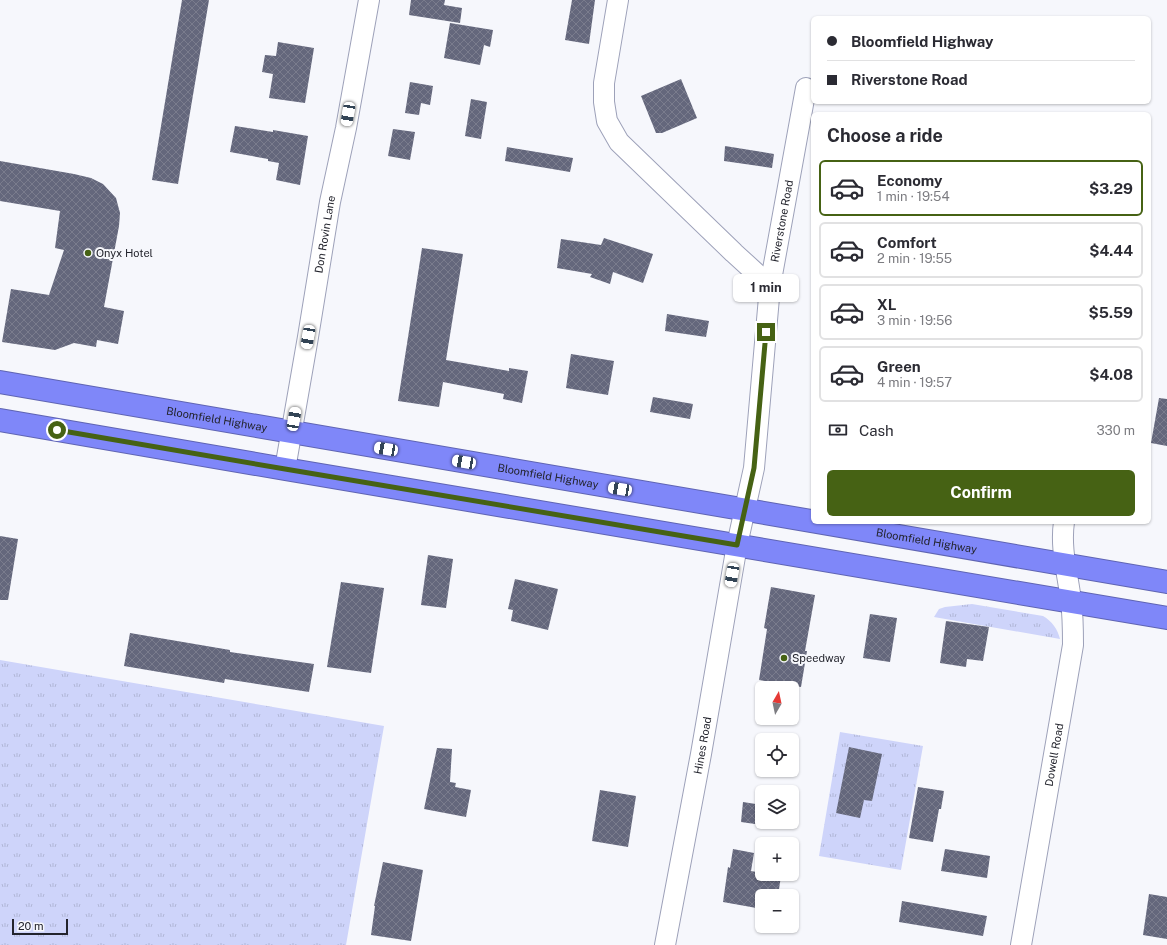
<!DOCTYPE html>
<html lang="en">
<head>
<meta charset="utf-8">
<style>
	body { margin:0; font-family:"Public Sans",sans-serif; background:#f2f2f3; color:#2b2b33; height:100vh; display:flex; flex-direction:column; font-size:15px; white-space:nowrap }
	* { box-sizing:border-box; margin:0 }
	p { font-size:13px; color:#7c7c81 }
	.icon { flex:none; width:22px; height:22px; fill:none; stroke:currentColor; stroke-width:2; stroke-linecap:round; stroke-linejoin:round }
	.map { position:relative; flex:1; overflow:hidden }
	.panel { position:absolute; left:811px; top:112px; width:340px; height:412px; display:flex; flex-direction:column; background:#fff; border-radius:6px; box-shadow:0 1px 3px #0004 }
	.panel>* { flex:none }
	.banner { position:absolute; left:811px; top:16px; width:340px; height:88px; border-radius:6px; box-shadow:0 1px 3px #0004; display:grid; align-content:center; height:88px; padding:0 16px; background:#fff }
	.needle { width:26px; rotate:9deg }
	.fabs { position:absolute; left:755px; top:681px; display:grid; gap:8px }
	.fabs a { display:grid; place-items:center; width:44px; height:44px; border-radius:6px; background:#fff; box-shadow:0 1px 3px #0004; font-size:20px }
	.scale { position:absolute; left:12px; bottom:10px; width:56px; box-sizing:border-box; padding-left:4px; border:2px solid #23242d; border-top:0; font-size:11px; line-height:14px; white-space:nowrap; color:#23242d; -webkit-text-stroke:3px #f6f7fc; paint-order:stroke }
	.end { position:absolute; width:18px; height:18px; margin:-9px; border:5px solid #466214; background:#fff; box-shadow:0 0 0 2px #fff }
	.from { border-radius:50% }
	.bubble { position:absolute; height:28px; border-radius:6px; background:#fff; box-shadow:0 1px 3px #0004; font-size:13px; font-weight:700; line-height:28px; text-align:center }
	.car { position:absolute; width:12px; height:24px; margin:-12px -6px; border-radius:5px; box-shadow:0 0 3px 1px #0007; background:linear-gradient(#fff 24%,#345 0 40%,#fff 0 76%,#345 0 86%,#fff 0) }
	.banner b { display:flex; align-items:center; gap:14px; height:38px; font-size:15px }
	.banner b+b { border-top:1px solid #e1e1e2 }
	.banner i { width:10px; height:10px; background:#2b2b33 }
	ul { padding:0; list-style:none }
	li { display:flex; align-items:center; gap:12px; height:56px; margin:0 8px 6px; padding:0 8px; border:2px solid #e1e1e2; border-radius:6px }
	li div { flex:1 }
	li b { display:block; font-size:15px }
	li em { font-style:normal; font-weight:700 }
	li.active { border-color:#466214 }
	li>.icon { width:36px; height:36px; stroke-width:1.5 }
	h2 { padding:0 16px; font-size:18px; line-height:48px }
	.pay { display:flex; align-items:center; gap:10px; height:44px; padding:0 16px; font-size:15px }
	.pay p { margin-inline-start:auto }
	.primary-button { display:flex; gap:8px; margin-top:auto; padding:8px 16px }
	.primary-button a { flex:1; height:46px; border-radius:6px; background:#466214; color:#fff; font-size:16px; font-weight:700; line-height:46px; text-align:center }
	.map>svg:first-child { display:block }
	.grass { fill:url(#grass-tufts) }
	.building { fill:url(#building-cross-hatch) }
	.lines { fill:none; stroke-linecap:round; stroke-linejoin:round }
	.minor-casing { stroke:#9da1b9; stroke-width:22 }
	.highway-casing { stroke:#5f64b2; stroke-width:24 }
	.minor { stroke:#fff; stroke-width:20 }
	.highway { stroke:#7f87f9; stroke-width:22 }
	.route { stroke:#466214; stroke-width:5 }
	.poi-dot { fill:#466214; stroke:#f6f7fc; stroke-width:1.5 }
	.labels { text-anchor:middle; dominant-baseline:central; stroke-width:4; stroke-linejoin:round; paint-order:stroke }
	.street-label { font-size:11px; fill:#23242d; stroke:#f6f7fc }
	.poi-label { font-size:11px; fill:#23242d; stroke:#f6f7fc; text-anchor:start }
</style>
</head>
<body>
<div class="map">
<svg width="1167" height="945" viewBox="0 0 1167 945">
	<defs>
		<pattern id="grass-tufts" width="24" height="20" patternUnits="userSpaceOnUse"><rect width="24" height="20" fill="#ced4fa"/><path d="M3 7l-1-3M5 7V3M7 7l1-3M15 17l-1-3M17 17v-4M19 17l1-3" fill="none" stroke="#b1b6d7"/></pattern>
		<pattern id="building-cross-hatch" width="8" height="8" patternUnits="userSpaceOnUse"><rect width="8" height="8" fill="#64677c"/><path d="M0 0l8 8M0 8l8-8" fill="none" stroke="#7a7c8d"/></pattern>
	</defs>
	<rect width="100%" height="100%" fill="#f6f7fc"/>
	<path class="grass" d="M 972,604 L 1043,616 C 1052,621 1058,630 1060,639 L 934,617 L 939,609 L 945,607 Z
		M 0,660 L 384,726 L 346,945 L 0,945 Z
		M 840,732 L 923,746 L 901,870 L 819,856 Z"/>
	<path class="building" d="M 182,0 L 209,0 L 178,184 L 152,180 Z
		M 411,0 L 445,0 L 444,5 L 462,8 L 460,23 L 409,15 Z
		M 572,0 L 595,0 L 589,44 L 565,40 Z
		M 450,23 L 493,30 L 490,47 L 484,45 L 480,65 L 444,58 Z
		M 278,42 L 314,48 L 305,103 L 269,98 L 273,74 L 262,72 L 265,55 L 276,56 Z
		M 681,79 L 697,118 L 662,133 L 656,133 L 641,96 Z
		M 410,82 L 433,86 L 430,105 L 421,103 L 419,115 L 405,113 Z
		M 471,99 L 487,102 L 481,139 L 465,136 Z
		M 235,126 L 273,132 L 273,130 L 308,136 L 300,185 L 276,180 L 279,163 L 268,161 L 268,159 L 230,152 Z
		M 393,129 L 415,132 L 410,160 L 388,156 Z
		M 725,146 L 774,154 L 772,168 L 724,161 Z
		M 507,147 L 573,158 L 570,172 L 505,161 Z
		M 0,161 L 74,174 L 91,178 L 103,184 L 116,198 L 120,213 L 119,226 L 104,307 L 124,311 L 118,344 L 97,340 L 96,347 L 74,343 L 55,350 L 2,342 L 11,289 L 49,295 L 64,250 L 55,248 L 60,211 L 0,201 Z
		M 604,238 L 653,254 L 643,283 L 613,272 L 610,284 L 590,277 L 592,274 L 557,268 L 561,239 L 601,245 Z
		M 422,248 L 463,254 L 446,360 L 509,371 L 509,368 L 528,371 L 522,403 L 503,399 L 504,394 L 443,382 L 439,407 L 398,401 Z
		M 667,314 L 709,321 L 706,337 L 665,331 Z
		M 571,354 L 614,361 L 608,395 L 566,388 Z
		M 653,397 L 693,404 L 690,419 L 650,412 Z
		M 1159,398 L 1167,399 L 1167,446 L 1151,443 Z
		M 0,536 L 18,539 L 8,600 L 0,600 Z
		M 428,555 L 453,559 L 446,608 L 421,605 Z
		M 515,579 L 558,589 L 548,630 L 511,621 L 513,610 L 508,609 Z
		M 341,582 L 384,588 L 371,673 L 327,667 Z
		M 771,587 L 815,595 L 805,651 L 807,651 L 801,687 L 759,680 L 767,629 L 764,628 Z
		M 870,614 L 897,618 L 890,662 L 863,658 Z
		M 946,621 L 989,627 L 983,661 L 967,659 L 966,667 L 940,663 Z
		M 130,633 L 230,650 L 230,652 L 314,664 L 309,692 L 225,679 L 224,683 L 124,666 Z
		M 849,747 L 882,754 L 872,801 L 864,800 L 860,818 L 836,813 Z
		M 437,748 L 452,749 L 450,782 L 456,783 L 455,787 L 471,790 L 466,817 L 424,809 Z
		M 918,787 L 944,791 L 941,809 L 939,809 L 933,842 L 909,838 Z
		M 600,790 L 636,796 L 628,847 L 592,841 Z
		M 743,802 L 762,805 L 762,825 L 741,822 Z
		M 733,849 L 754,853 L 751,871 L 762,873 L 762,874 L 781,876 L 778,896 L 762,896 L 762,909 L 723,902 L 728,867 L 730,868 Z
		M 945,849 L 990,856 L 987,878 L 941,871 Z
		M 383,862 L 423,870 L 411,941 L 371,935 L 375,906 L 374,906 Z
		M 1149,894 L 1167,897 L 1167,939 L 1143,935 Z
		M 902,901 L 987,916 L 983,936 L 899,922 Z"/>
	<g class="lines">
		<defs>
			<g id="minor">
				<path d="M 618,0 L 604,83 L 604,102 L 607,121 L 619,142 L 734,253 L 770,286"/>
				<path id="s1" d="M 285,469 L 308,337 L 330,202 L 346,128 L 369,0"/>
				<path id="s2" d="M 665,945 L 701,754 L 737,545 L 754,468 L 770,286 L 806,88"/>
				<path id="s3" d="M 1021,945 L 1073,645 C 1073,630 1073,616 1071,601 C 1068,575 1060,549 1064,522"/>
			</g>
			<g id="highway">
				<path id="s4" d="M 0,382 L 1167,582"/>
				<path d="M 0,420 L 285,469 L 1167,618"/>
			</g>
		</defs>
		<use href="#minor" class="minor-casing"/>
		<use href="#highway" class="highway-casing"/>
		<use href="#minor" class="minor"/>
		<use href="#highway" class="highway"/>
	</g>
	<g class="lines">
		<path class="route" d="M 57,430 L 285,469 L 737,545 L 754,468 L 766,332"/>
	</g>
	<g class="poi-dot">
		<circle cx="88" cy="253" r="4"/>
		<circle cx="784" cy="658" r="4"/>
	</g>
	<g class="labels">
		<g class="street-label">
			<text stroke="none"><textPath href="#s2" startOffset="734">Riverstone Road</textPath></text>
			<text stroke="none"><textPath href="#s1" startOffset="238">Don Rovin Lane</textPath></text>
			<text stroke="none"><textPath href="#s4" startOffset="220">Bloomfield Highway</textPath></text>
			<text stroke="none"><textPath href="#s4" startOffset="556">Bloomfield Highway</textPath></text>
			<text stroke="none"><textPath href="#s4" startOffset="940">Bloomfield Highway</textPath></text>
			<text stroke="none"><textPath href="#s2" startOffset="203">Hines Road</textPath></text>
			<text stroke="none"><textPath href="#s3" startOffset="193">Dowell Road</textPath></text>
		</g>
		<g class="poi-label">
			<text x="96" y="253">Onyx Hotel</text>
			<text x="792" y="658">Speedway</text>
		</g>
	</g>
</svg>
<div class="fabs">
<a><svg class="needle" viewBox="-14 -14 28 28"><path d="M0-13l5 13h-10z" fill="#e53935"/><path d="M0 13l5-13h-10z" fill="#7c7c81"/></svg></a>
<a><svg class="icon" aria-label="locate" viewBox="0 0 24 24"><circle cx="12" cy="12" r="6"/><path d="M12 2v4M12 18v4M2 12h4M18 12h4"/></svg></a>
<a><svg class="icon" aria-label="layers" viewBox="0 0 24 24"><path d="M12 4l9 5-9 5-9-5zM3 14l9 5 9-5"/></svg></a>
<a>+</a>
<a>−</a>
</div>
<div class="scale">20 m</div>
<i class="end from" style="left:57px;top:430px"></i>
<i class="end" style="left:766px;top:332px"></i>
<div class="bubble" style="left:733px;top:274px;width:66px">1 min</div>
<i class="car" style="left:348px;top:114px;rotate:190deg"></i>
<i class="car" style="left:308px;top:337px;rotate:190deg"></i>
<i class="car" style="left:294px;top:419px;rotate:10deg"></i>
<i class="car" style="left:386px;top:449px;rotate:280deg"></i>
<i class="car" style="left:464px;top:462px;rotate:280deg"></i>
<i class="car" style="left:620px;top:489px;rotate:280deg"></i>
<i class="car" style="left:732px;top:575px;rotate:190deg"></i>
<div class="banner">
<b><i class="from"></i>Bloomfield Highway</b>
<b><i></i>Riverstone Road</b>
</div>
<section class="panel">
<h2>Choose a ride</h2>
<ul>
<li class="active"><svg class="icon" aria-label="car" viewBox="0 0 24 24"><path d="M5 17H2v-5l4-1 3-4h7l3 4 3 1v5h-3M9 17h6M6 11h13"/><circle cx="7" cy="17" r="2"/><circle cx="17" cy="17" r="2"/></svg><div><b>Economy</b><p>1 min · 19:54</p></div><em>$3.29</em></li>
<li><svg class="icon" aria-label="car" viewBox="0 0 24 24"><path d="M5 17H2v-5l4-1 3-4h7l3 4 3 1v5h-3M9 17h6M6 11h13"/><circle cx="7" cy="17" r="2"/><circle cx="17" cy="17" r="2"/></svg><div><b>Comfort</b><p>2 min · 19:55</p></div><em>$4.44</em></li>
<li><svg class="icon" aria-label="car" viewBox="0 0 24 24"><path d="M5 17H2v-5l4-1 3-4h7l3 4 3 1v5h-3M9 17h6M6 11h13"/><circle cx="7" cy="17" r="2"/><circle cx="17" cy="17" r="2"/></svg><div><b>XL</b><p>3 min · 19:56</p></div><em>$5.59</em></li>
<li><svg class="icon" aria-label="car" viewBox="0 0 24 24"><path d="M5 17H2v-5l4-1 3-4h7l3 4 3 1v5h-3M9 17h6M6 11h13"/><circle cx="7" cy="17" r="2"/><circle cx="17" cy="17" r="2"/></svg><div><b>Green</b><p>4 min · 19:57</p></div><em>$4.08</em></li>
</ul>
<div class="pay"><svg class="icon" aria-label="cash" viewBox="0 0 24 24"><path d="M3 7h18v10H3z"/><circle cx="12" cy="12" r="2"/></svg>Cash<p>330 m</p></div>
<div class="primary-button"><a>Confirm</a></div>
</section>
</div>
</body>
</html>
